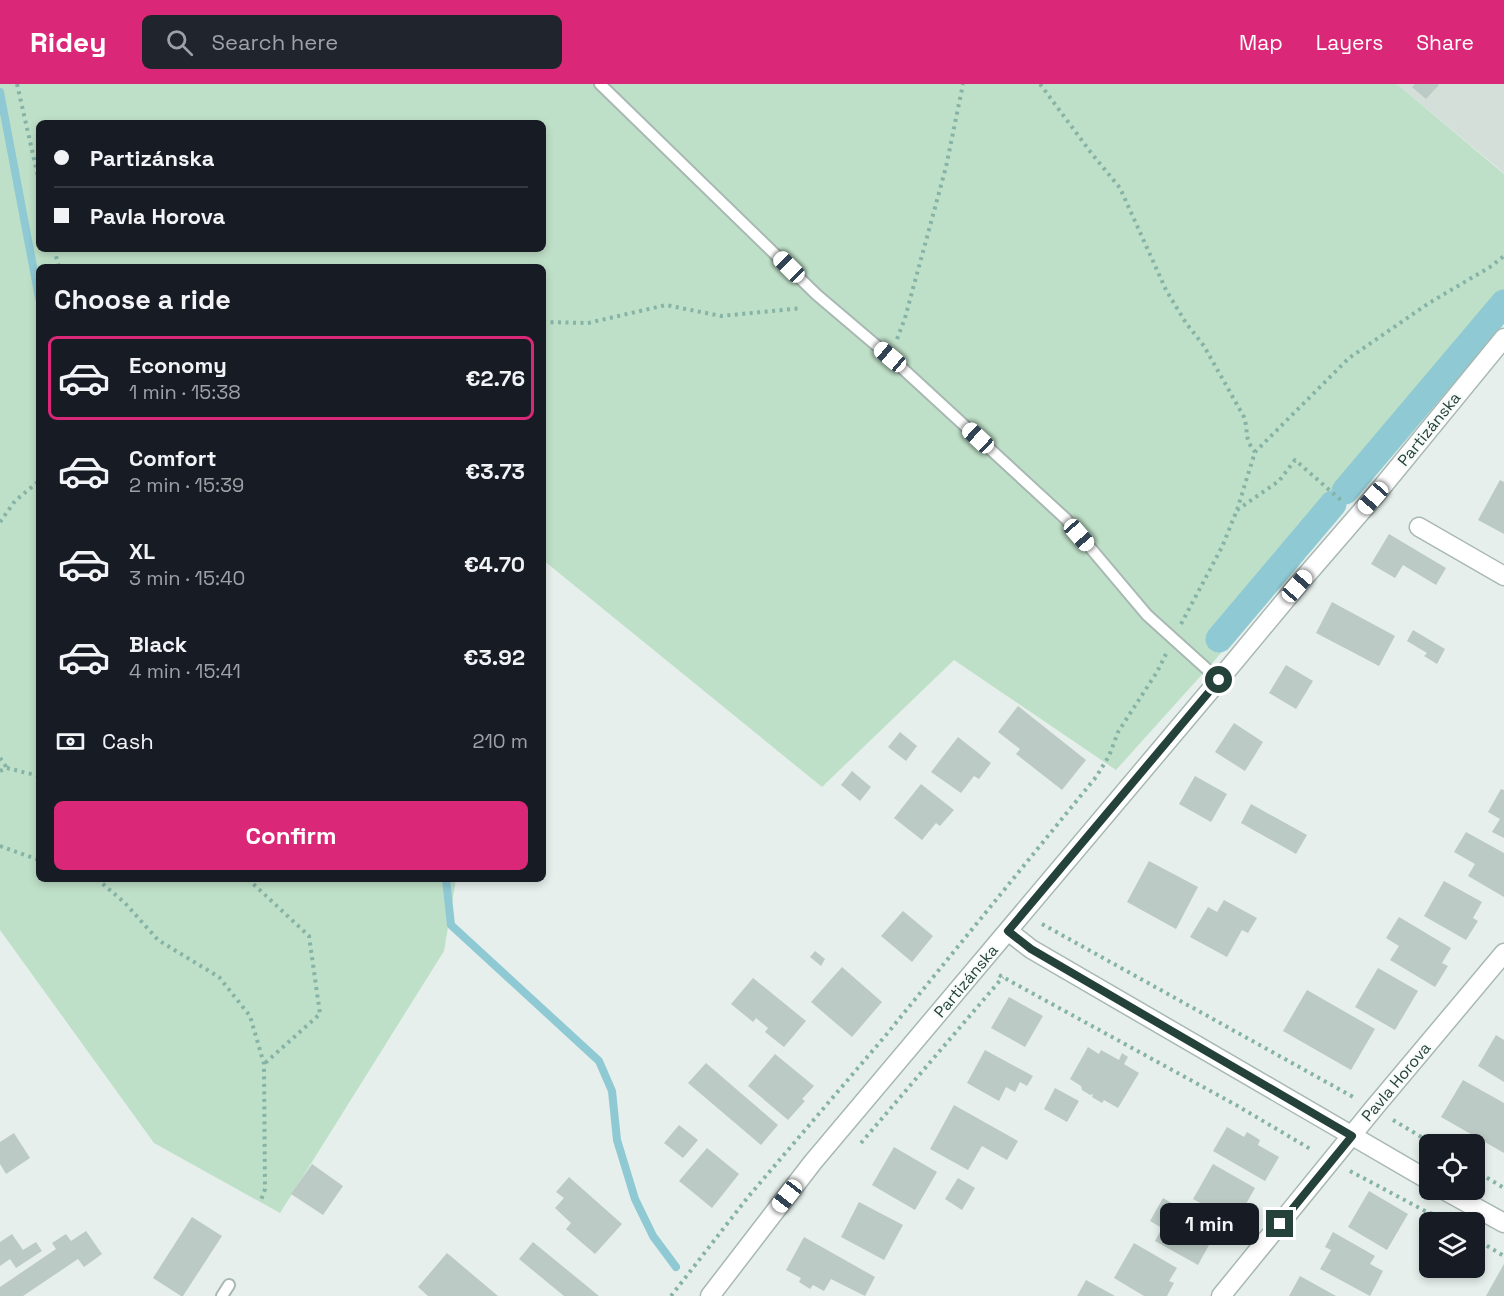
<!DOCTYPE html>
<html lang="en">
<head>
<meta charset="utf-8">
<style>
	body { margin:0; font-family:"Space Grotesk",sans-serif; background:#20242c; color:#f1f3f6; height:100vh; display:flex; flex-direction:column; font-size:22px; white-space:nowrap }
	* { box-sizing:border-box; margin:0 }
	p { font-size:20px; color:#9ea1a6 }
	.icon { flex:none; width:33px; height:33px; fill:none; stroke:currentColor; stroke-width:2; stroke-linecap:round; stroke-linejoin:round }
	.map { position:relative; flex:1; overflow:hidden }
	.details { position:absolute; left:36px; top:180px; width:510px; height:618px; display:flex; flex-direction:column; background:#171b24; border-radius:9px; box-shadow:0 3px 9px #0003 }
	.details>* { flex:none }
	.top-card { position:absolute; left:36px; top:36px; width:510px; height:132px; border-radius:9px; box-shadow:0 3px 9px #0003; display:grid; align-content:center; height:132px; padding:0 18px; background:#171b24 }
	.buttons { position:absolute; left:1419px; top:1050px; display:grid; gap:12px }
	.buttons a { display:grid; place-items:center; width:66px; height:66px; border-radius:9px; background:#171b24; box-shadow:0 3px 9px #0003; font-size:30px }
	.end { position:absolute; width:27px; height:27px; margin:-14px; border:8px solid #24423a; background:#fff; box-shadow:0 0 0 3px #fff }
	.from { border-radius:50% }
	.bubble { position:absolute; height:42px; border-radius:9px; background:#171b24; box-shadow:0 3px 9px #0003; font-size:20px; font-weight:800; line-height:42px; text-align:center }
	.car { position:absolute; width:18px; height:36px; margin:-18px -9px; border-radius:8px; box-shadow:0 0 4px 2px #0007; background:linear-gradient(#fff 24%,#345 0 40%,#fff 0 76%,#345 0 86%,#fff 0) }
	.top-card b { display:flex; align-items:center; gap:21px; height:57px; font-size:22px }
	.top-card b+b { border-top:2px solid #363941 }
	.top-card i { width:15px; height:15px; background:#f1f3f6 }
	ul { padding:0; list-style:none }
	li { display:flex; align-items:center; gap:18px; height:84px; margin:0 12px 9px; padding:0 6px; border:3px solid transparent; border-radius:9px }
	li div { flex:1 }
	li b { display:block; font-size:22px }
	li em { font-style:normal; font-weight:800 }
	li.current { border-color:#db2777 }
	li>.icon { width:54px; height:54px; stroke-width:1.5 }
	h2 { padding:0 18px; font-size:27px; line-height:72px }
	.pay { display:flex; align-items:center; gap:15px; height:66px; padding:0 18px; font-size:22px }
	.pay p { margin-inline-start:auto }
	.button { display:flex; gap:12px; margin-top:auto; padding:12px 18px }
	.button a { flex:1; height:69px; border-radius:9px; background:#db2777; color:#fff; font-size:24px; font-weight:800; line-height:69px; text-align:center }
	header { display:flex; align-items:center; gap:36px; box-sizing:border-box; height:84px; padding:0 30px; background:#db2777; color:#fff }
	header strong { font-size:28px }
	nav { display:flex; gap:33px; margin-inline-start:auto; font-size:21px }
	.search { width:420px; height:54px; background:#20242c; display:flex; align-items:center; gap:15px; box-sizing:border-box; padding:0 21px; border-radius:9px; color:#9ea1a6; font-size:22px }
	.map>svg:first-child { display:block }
	.built { fill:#d4dfda }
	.green { fill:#bfe0c8; fill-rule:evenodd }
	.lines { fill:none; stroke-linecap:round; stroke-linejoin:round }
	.stream { stroke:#8ec9d4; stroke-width:8 }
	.canal { stroke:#8ec9d4; stroke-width:27 }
	.building { fill:#bbcac4 }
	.service-casing { stroke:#a8b8b2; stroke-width:14 }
	.minor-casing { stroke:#a8b8b2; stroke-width:21 }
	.path { stroke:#86b3a5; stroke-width:4; stroke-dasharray:3 4.5; stroke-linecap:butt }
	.service { stroke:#fff; stroke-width:10 }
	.minor { stroke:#fff; stroke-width:18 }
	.route { stroke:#24423a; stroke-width:8 }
	.labels { text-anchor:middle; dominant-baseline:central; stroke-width:4.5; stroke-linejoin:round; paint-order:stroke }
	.street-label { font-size:16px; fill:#24423a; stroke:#f7fbf9 }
</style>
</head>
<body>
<header>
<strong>Ridey</strong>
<div class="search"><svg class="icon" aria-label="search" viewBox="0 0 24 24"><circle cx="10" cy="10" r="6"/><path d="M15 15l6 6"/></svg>Search here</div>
<nav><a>Map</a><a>Layers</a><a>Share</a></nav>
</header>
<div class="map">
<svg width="1504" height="1212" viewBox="0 0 1504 1212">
	<rect width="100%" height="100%" fill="#e6efeb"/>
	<path class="built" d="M 1397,0 L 1504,0 L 1504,90 L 1504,89 Z"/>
	<path class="green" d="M 0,0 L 1397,0 L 1504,90 L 1504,230 L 1215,576 L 1116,686 L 954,576 L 822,703 L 543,476 L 543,183 L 39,183 L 39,795 L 456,795 L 444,867 L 280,1129 L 154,1059 L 0,846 ZM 39,39 L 543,39 L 543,165 L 39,165 Z"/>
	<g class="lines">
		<path class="stream" d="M 0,8 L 39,214
			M 446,795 L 451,841 L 599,977 L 612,1007 L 617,1056 L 635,1115 L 653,1152 L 676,1183"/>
		<path class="canal" d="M 1345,407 L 1504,219
			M 1219,555 L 1333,420"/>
	</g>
	<path class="building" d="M 1415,0 L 1437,0 L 1439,1 L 1426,15 L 1412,3 Z
		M 1500,396 L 1504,398 L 1504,450 L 1478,436 Z
		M 1389,450 L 1446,484 L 1436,501 L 1403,481 L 1395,494 L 1371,480 Z
		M 1332,518 L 1395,552 L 1379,582 L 1316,549 Z
		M 1413,546 L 1445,565 L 1437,580 L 1424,572 L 1427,569 L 1407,557 Z
		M 1286,581 L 1313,597 L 1296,625 L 1269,609 Z
		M 1018,622 L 1086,676 L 1062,706 L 1016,670 L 1020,665 L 998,648 Z
		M 1234,639 L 1263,658 L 1245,687 L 1215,668 Z
		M 900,648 L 917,662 L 906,677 L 888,663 Z
		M 958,653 L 991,679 L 979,695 L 974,692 L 961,709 L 931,688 Z
		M 852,687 L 871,703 L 860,717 L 841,701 Z
		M 1195,692 L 1227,710 L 1211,738 L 1179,720 Z
		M 921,700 L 954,726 L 940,742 L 936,739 L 922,756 L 894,734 Z
		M 1501,705 L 1504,706 L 1504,754 L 1492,748 L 1500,735 L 1488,728 Z
		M 1251,720 L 1307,751 L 1296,770 L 1241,739 Z
		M 1466,748 L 1504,769 L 1504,813 L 1468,792 L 1475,780 L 1454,768 Z
		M 1149,777 L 1198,803 L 1176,845 L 1127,818 Z
		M 1444,797 L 1482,818 L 1473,834 L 1478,837 L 1466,856 L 1424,832 Z
		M 1224,816 L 1257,834 L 1248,849 L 1242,846 L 1227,873 L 1190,853 L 1208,823 L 1217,828 Z
		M 903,827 L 933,852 L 912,878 L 881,852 Z
		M 1399,833 L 1451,864 L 1442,879 L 1448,882 L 1435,903 L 1390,876 L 1399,862 L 1386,854 Z
		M 815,867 L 825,875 L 821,882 L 810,873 Z
		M 842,883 L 882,918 L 852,953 L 811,918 Z
		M 1378,884 L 1418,907 L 1395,946 L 1355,923 Z
		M 753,894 L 806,937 L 784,963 L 765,948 L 768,944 L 756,934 L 753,938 L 731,920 Z
		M 1307,906 L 1375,945 L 1351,986 L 1283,947 Z
		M 1009,913 L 1043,932 L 1025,963 L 991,944 Z
		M 1496,951 L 1504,956 L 1504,998 L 1478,982 Z
		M 1088,963 L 1099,970 L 1101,966 L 1119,976 L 1122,969 L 1128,973 L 1124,980 L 1139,989 L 1118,1024 L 1104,1016 L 1102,1019 L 1092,1013 L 1093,1010 L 1090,1011 L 1082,1006 L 1081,1002 L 1070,995 Z
		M 985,966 L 1033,992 L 1027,1002 L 1020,998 L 1015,1008 L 1006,1003 L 999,1017 L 967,999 Z
		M 775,970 L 814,1002 L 802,1015 L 805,1017 L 788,1036 L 748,1002 Z
		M 706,979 L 778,1041 L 761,1061 L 688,999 Z
		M 1463,996 L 1504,1019 L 1504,1069 L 1441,1033 Z
		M 1055,1004 L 1079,1017 L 1067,1038 L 1044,1025 Z
		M 954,1021 L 1018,1057 L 1007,1076 L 982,1062 L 968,1086 L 930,1065 Z
		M 679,1041 L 698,1056 L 683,1074 L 664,1059 Z
		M 1227,1043 L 1244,1053 L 1247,1048 L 1260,1056 L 1258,1061 L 1279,1073 L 1265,1097 L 1213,1067 Z
		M 14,1049 L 30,1074 L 6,1090 L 0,1080 L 0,1058 Z
		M 894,1063 L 937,1088 L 915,1126 L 872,1101 Z
		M 707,1064 L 739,1090 L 712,1124 L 679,1097 Z
		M 312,1080 L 343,1102 L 323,1131 L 291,1110 Z
		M 1213,1080 L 1255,1104 L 1237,1136 L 1211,1121 L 1209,1124 L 1193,1115 Z
		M 569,1093 L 622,1140 L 595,1170 L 566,1145 L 571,1139 L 555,1124 L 564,1114 L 556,1108 Z
		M 958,1094 L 975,1104 L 962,1126 L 945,1115 Z
		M 1369,1107 L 1408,1130 L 1387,1166 L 1348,1143 Z
		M 1163,1114 L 1213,1143 L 1204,1158 L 1209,1161 L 1198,1181 L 1155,1157 L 1162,1144 L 1150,1137 Z
		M 859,1118 L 903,1141 L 884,1176 L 841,1153 Z
		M 192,1133 L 222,1152 L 183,1212 L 181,1212 L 153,1194 Z
		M 86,1147 L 102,1170 L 84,1183 L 78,1175 L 23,1212 L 0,1212 L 0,1203 L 56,1165 L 52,1159 L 66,1150 L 71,1157 Z
		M 1333,1148 L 1375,1172 L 1370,1180 L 1383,1187 L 1370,1212 L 1320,1185 L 1331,1166 L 1325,1163 Z
		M 12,1150 L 23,1166 L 36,1158 L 42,1167 L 16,1184 L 10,1175 L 0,1182 L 0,1158 Z
		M 804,1153 L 875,1193 L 865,1212 L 831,1195 L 824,1207 L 813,1201 L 810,1205 L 799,1198 L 801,1194 L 786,1186 Z
		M 533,1158 L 599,1212 L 564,1212 L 519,1175 Z
		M 1134,1159 L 1177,1184 L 1169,1197 L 1174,1199 L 1167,1212 L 1144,1212 L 1114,1194 Z
		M 447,1169 L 498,1212 L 428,1212 L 418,1203 Z
		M 1504,1180 L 1504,1212 L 1486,1212 Z
		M 1300,1192 L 1336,1212 L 1289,1212 Z
		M 1086,1196 L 1115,1212 L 1077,1212 Z"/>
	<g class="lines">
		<defs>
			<path id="service" d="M 600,0 L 817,211 L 890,273 L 1066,435 L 1147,531 L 1219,596
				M 222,1212 L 229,1201"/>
			<path id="minor" d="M 1419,443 L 1504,492
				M 1008,847 L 1031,865 L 1430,1097
				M 1444,1106 L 1504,1139
				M 710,1212 L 813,1078 L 1219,596 L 1297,502 L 1373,414 L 1504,254
				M 1221,1212 L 1374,1024 L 1504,869"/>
		</defs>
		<use href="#service" class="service-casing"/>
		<use href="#minor" class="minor-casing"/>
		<path class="path" d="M 17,0 L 39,97
			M 1040,0 L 1092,70 L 1120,104 L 1166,206 L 1186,239 L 1204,262 L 1244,333 C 1249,348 1243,353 1255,368
			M 54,165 L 59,183
			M 543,238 L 588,239 L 666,221 L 721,232 L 802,224
			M 897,255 L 905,234 L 946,83 L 963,0
			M 1237,426 L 1279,397 L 1295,376 L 1342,417
			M 0,438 L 15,417 L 39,397
			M 1181,540 L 1222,463 L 1237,426 L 1255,368 L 1349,274 L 1429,219 L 1490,183 L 1504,172
			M 0,674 L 7,684
			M 0,687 L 7,684 L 39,692
			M 0,762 L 39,776
			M 97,795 L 125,819 L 158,856 L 219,893 L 250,932 L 264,980 L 265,1105 L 260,1119
			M 248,795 L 309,852 L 320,930 L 264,980
			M 1042,840 L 1355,1014
			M 999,891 L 1236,1021 L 1312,1066
			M 1393,1036 L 1433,1060
			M 861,1059 L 1003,893
			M 1474,1086 L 1504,1104
			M 1350,1087 L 1427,1128 L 1442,1133
			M 1474,1154 L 1504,1172
			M 671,1212 L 748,1113 L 886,951 L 1096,693 L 1109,672 L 1118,648 L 1157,588 L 1166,570"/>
		<use href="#service" class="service"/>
		<use href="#minor" class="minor"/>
	</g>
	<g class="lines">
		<path class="route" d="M 1219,596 L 1008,847 L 1031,865 L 1352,1052 L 1280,1140"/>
	</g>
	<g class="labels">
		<g class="street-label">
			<text transform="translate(1429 345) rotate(-51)">Partizánska</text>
			<text transform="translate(966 897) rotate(-50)">Partizánska</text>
			<text transform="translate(1396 998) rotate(-50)">Pavla Horova</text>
		</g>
	</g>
</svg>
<div class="buttons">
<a><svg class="icon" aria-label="locate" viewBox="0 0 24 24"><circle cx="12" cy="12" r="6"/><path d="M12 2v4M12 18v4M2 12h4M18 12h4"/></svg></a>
<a><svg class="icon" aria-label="layers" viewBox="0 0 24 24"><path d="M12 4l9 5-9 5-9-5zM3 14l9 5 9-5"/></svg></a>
</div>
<i class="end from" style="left:1219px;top:596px"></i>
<i class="end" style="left:1280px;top:1140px"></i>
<div class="bubble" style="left:1160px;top:1119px;width:99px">1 min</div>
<i class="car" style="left:789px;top:183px;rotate:315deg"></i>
<i class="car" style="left:890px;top:273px;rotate:310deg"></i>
<i class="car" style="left:978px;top:354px;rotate:313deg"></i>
<i class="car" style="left:1373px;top:414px;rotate:221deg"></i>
<i class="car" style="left:1079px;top:451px;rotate:139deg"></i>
<i class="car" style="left:1297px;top:502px;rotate:41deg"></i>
<i class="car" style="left:787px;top:1112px;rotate:218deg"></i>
<div class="top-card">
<b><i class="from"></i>Partizánska</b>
<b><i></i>Pavla Horova</b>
</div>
<section class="details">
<h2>Choose a ride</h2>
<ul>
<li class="current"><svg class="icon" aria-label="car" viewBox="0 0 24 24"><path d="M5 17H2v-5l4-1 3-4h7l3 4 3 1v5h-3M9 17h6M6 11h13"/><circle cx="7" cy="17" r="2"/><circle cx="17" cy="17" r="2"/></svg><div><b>Economy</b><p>1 min · 15:38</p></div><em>€2.76</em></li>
<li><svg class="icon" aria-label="car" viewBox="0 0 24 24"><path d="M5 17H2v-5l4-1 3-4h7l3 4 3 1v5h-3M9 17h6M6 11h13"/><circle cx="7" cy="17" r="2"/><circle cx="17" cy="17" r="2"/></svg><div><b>Comfort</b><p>2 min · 15:39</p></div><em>€3.73</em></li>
<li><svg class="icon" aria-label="car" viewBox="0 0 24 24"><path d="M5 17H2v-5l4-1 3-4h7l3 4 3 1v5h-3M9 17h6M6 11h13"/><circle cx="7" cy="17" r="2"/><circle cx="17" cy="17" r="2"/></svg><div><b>XL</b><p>3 min · 15:40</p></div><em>€4.70</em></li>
<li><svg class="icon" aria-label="car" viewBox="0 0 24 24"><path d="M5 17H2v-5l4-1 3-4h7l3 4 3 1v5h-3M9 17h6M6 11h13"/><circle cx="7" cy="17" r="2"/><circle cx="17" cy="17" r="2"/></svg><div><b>Black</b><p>4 min · 15:41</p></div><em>€3.92</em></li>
</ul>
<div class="pay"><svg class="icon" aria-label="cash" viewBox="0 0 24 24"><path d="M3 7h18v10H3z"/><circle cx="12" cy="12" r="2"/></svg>Cash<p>210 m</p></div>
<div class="button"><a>Confirm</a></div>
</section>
</div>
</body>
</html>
